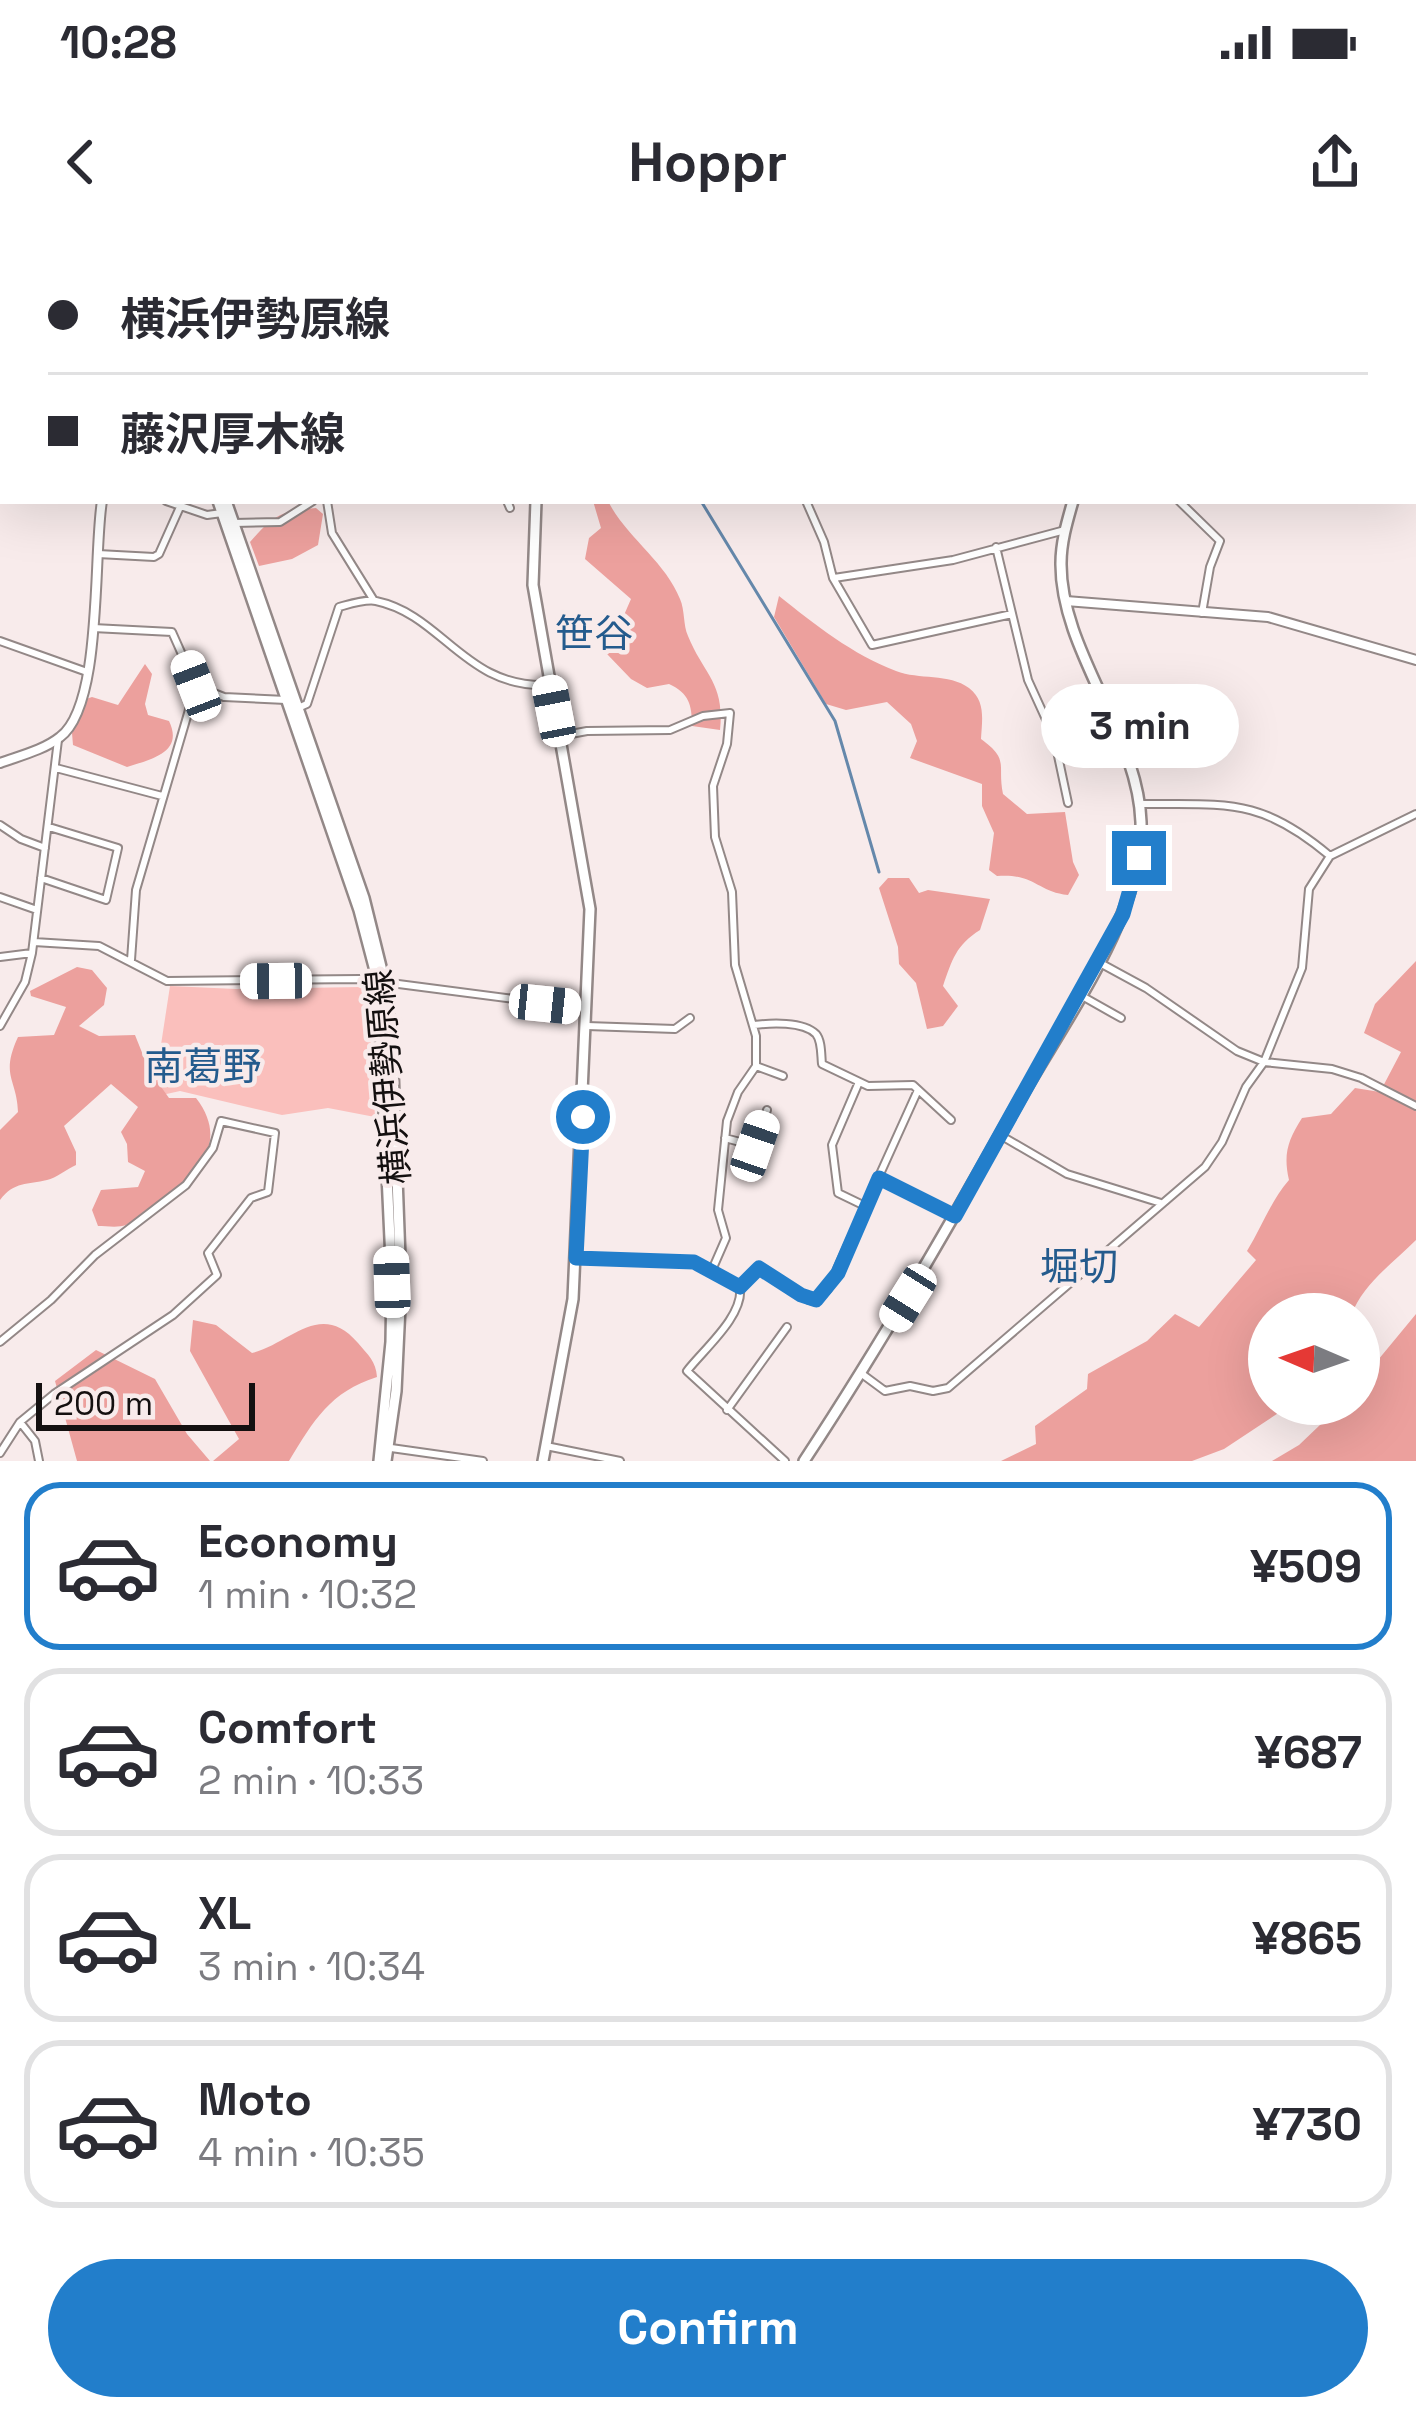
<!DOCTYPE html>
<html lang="en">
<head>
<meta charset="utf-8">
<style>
	body { margin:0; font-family:"Space Grotesk","Noto Sans JP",sans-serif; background:#f2f2f3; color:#2b2b33; height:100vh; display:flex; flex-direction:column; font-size:45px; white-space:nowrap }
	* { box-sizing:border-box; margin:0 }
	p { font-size:39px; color:#7c7c81 }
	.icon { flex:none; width:66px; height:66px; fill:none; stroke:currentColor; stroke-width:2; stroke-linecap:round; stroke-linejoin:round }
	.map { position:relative; height:1221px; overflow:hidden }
	.side { display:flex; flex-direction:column; background:#fff; flex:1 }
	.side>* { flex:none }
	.guide { position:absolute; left:0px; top:0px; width:1416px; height:264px; box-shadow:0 12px 48px #0002; display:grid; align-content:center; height:264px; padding:0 48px; background:#fff }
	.needle { width:78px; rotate:272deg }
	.fabs { position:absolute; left:1248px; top:1053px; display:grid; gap:24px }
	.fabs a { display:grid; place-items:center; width:132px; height:132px; border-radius:50%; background:#fff; box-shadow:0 12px 48px #0002; font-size:60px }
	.scale { position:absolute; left:36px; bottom:30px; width:219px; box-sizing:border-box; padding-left:12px; border:6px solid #141010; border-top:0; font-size:33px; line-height:42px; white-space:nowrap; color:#141010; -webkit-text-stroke:9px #f8ebeb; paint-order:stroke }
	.end { position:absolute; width:54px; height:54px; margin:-27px; border:15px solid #227ecb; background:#fff; box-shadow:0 0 0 6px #fff }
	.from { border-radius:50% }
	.bubble { position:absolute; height:84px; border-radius:42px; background:#fff; box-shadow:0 12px 48px #0002; font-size:39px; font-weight:800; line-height:84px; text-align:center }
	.car { position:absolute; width:36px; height:72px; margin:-36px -18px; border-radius:15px; box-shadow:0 0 9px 3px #0007; background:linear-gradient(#fff 24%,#345 0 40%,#fff 0 76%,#345 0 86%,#fff 0) }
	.guide b { display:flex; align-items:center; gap:42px; height:114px; font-size:45px }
	.guide b+b { border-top:3px solid #e1e1e2 }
	.guide i { width:30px; height:30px; background:#2b2b33 }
	ul { padding:21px 0 0; list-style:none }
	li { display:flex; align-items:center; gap:36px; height:168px; margin:0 24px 18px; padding:0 24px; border:6px solid #e1e1e2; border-radius:36px }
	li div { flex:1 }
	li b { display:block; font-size:45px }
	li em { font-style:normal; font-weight:800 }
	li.on { border-color:#227ecb }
	li>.icon { width:108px; height:108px; stroke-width:1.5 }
	.action { display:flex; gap:24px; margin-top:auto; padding:24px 48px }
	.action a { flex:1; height:138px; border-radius:72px; background:#227ecb; color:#fff; font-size:48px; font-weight:800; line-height:138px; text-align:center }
	.status { display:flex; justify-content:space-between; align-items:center; height:84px; padding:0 60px; background:#fff; direction:ltr }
	.status svg { height:33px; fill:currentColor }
	header { display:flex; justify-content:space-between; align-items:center; height:156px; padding:0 48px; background:#fff; font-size:54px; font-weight:800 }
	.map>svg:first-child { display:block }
	.green { fill:#fabfbc }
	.forest { fill:#eca09d }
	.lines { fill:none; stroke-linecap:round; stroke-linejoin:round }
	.stream { stroke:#6588ab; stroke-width:3 }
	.minor-casing { stroke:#938887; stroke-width:10 }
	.tertiary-casing { stroke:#938887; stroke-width:12 }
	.primary-casing { stroke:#938887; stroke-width:14 }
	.minor { stroke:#fff; stroke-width:6 }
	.tertiary { stroke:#fff; stroke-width:8 }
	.primary { stroke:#fff; stroke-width:9 }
	.route { stroke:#227ecb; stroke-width:15 }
	.labels { text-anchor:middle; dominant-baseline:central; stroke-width:9; stroke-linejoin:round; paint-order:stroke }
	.street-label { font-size:36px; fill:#141010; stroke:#f8ebeb }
	.neighbourhood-label { font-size:39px; fill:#245b8d; stroke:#f8ebeb }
</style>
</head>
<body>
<div class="status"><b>10:28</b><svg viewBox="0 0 49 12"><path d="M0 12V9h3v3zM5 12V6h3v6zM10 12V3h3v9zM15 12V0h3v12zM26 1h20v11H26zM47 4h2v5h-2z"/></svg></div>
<header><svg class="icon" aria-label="back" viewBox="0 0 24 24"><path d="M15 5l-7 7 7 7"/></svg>Hoppr<svg class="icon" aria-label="share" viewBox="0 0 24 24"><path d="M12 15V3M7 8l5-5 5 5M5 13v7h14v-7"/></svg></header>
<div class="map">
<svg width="1416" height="1221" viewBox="0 0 1416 1221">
	<rect width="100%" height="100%" fill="#f8ebeb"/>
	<path class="green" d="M 170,746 L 236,749 L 361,747 L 368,754 L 375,877 L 328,868 L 282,875 L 180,851 L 153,857 Z"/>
	<path class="forest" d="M 593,261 L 608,261 C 626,297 665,321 680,359 C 685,370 683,385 688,396 C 704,435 725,443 720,490 L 692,486 C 692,465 689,453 669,444 L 647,448 L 631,439 L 607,414 L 631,359 L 585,319 L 589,298 L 601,288 Z
		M 316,268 L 323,274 L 318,305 L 292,319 L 259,326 L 250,302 C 274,275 280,271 316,268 Z
		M 779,356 C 814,384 853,415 896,431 C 919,440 949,433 969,448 C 986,461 982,480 981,499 C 1010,520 997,524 1003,554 L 1027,574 L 1065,572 L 1073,622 L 1079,635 L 1068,655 C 1037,652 1035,633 997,636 L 989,630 L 994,593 L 982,566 L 982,544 L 910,518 L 917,501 L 911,484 L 887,462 L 846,470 L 826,464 L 774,377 Z
		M 145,424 L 152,434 L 145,464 L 148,475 L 169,481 C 184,512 152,519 127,527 L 73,505 L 72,493 L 86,459 L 92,457 L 118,465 Z
		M 888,638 L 909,638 L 919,653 L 928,650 L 990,659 L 980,690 C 956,705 952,720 943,746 L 958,766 L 943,786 L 927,789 L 916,743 L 899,724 L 898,707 L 879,648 Z
		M 1416,721 L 1416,1000 C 1394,1022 1362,1045 1352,1074 L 1269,1074 L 1269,1164 L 1292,1164 L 1224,1209 L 1192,1221 L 1001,1221 L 1036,1204 L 1035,1186 L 1087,1149 L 1088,1134 L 1147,1101 L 1175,1074 L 1199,1087 L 1256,1020 L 1247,1011 C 1262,987 1270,962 1289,940 C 1283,914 1288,900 1302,878 L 1331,874 L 1355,848 L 1380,852 L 1401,812 L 1364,793 L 1375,764 Z
		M 77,727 L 92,730 L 107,748 L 104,765 L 79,786 L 99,796 L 135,795 L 149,830 L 169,858 L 196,858 C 234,907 189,943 149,968 C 141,973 134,982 126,985 C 118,988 106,986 98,986 L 92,970 L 101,950 L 138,947 L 145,931 L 128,922 L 127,904 L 121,892 L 138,867 L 111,844 L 64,886 L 76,912 L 76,925 C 67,929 56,938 47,940 C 28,945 14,941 0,960 L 0,890 L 18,872 C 17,839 0,836 18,797 L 54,795 L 66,767 L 31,756 L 30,751 Z
		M 1416,1074 L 1416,1221 L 1272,1221 L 1299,1205 L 1342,1164 L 1359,1164 L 1359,1143 Z
		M 193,1080 L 216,1085 L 252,1113 C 290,1104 320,1059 358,1103 C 368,1115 376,1121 377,1137 C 330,1152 314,1180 289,1221 L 213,1221 L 239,1199 L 190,1111 Z
		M 96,1110 L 155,1139 L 187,1194 L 210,1221 L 77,1221 L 55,1141 Z"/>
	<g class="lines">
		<path class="stream" d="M 600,0 L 601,3
			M 0,137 L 3,137
			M 701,261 L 835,481 L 879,632"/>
		<defs>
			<path id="minor" d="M 46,0 L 49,3
				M 786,0 L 789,3
				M 1052,0 L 1053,3
				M 618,3 L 618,0
				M 1413,41 L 1416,41
				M 0,81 L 3,80
				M 1413,126 L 1416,125
				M 0,212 L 3,213
				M 166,261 L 207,275 L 222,273
				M 327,261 L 332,293 L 373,359
				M 507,261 L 510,268
				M 806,261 L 824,302 L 833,338 L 872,405 L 1012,374
				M 1179,261 L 1220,301 L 1210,327 L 1202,373
				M 234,283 L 280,282 L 313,261
				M 996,307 L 1028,440 L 1054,497 L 1068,563
				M 98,314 L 154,317 L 159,314 L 180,267
				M 834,338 L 953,320 L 1065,290
				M 93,388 L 172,392 L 196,446 L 136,650 L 131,720
				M 0,401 L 87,432
				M 196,446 L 224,457 L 286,460
				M 298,468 L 307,464 L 339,367 C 350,364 365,359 376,361 C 443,375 465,449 549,445
				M 1044,474 L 1105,464
				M 560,496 L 587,491 L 670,490 L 703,476 L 730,473 L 727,504 L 713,546 L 715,597 L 732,652 L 735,725 L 756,796 L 756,826 L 738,852 L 727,881 L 718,970 L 726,998 L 712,1030
				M 56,528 L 162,556
				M 1139,564 C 1226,565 1259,556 1330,616
				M 0,585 L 21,599 L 45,608
				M 41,638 L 106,660 L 118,608 L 49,587
				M 0,657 L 37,670
				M 34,702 L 99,706 L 167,741 L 360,739 L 584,768
				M 0,717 L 32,713
				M 1100,723 L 1146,748 L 1237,811 L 1264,822 L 1332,829 L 1361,838 L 1416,866
				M 1082,756 L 1121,778
				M 754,785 C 770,783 803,781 816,794 C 822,801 821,816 822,824 L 868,846 L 913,845 L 951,880
				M 0,786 L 25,742 L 32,713 L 58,500
				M 587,786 L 675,789 L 690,778
				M 756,826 L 783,836
				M 859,842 L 832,905 L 838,953 L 867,967
				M 1000,895 L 1067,934 L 1161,963
				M 725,898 L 755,906 L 767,870
				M 879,938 L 955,976
				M 576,1019 L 693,1022 L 740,1047 C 744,1076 704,1109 687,1131 L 785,1221
				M 740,1047 L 759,1028 L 809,1060 L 816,1061 L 828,1049 L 918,850
				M 0,1102 L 51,1060 L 95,1015 L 186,945 L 213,908 L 221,881 L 275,893 L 268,952 L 251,958 L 208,1013 L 217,1035 L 173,1075 L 54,1154 L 20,1182 L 0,1213
				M 862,1134 L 885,1151 L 910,1146 L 933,1151 L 948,1148 L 1205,927 L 1222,902 L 1246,847 L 1264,822 L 1302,728 L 1309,649 L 1330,616 L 1416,574
				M 727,1170 L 787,1087
				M 20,1182 L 35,1201 L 39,1221
				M 546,1206 L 620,1221
				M 384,1207 L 483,1221"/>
			<path id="tertiary" d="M 202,3 L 203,0
				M 442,3 L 444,0
				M 742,3 L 747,0
				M 1066,361 L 1268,377 L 1416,420
				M 0,523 C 19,516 44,510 60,497 C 103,465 93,314 102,261"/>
			<path id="primary" d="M 126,0 L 127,3
				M 136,0 L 137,3
				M 351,0 L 359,3
				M 1135,3 L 1135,0
				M 218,261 L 359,670 L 378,742 L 392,1042 L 391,1102 L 379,1221
				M 226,261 L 364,658 L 385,743 L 392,802 L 401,1045 L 396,1151 L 386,1221
				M 536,261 L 533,345 L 590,669 L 573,1059 L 543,1221
				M 804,1221 C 883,1101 953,979 1023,854 C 1067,777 1144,672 1141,582 C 1138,493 1060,410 1061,323 C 1061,302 1067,282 1073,261"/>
		</defs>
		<use href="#minor" class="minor-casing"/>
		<use href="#tertiary" class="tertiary-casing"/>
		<use href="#primary" class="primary-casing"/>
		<use href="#minor" class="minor"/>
		<use href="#tertiary" class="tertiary"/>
		<use href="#primary" class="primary"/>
	</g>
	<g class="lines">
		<path class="route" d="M 583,877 L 576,1018 L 694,1022 L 740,1047 L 759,1028 L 801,1055 L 816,1060 L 838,1033 L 879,938 L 955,976 L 1123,674 L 1139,618"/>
	</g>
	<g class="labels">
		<g class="street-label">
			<text transform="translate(388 837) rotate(-95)">横浜伊勢原線</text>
		</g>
		<g class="neighbourhood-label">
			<text x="594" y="393">笹谷</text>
			<text x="203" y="826">南葛野</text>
			<text x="1079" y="1026">堀切</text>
		</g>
	</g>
</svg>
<div class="fabs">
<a><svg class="needle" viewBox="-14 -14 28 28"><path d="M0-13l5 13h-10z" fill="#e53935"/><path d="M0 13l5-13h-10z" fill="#7c7c81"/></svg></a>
</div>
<div class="scale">200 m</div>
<i class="end from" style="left:583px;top:877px"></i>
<i class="end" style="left:1139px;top:618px"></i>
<div class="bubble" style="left:1041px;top:444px;width:198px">3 min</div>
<i class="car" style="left:196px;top:446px;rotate:339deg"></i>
<i class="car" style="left:554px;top:471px;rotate:349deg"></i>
<i class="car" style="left:276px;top:741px;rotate:269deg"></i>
<i class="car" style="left:545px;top:764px;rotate:96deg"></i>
<i class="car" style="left:755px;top:906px;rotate:19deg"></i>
<i class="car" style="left:392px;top:1042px;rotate:358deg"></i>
<i class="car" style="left:908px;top:1058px;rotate:212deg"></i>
<div class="guide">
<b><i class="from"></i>横浜伊勢原線</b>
<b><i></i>藤沢厚木線</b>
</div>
</div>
<section class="side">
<ul>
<li class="on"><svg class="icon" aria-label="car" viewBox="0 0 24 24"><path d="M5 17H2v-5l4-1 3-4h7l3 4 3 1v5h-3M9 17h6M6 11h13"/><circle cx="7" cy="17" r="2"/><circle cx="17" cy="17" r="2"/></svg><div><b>Economy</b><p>1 min · 10:32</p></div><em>¥509</em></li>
<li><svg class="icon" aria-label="car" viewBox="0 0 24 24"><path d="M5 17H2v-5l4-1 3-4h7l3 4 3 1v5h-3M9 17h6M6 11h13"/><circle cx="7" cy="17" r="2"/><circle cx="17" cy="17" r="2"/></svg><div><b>Comfort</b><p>2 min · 10:33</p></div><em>¥687</em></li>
<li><svg class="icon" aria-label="car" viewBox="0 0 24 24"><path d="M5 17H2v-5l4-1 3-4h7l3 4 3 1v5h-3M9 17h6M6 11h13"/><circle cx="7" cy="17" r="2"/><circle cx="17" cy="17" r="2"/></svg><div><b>XL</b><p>3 min · 10:34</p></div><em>¥865</em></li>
<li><svg class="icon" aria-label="car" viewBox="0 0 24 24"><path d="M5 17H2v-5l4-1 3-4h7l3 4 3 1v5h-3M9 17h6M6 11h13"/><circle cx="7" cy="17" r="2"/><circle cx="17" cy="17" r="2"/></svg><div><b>Moto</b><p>4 min · 10:35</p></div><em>¥730</em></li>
</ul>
<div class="action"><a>Confirm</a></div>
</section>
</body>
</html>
